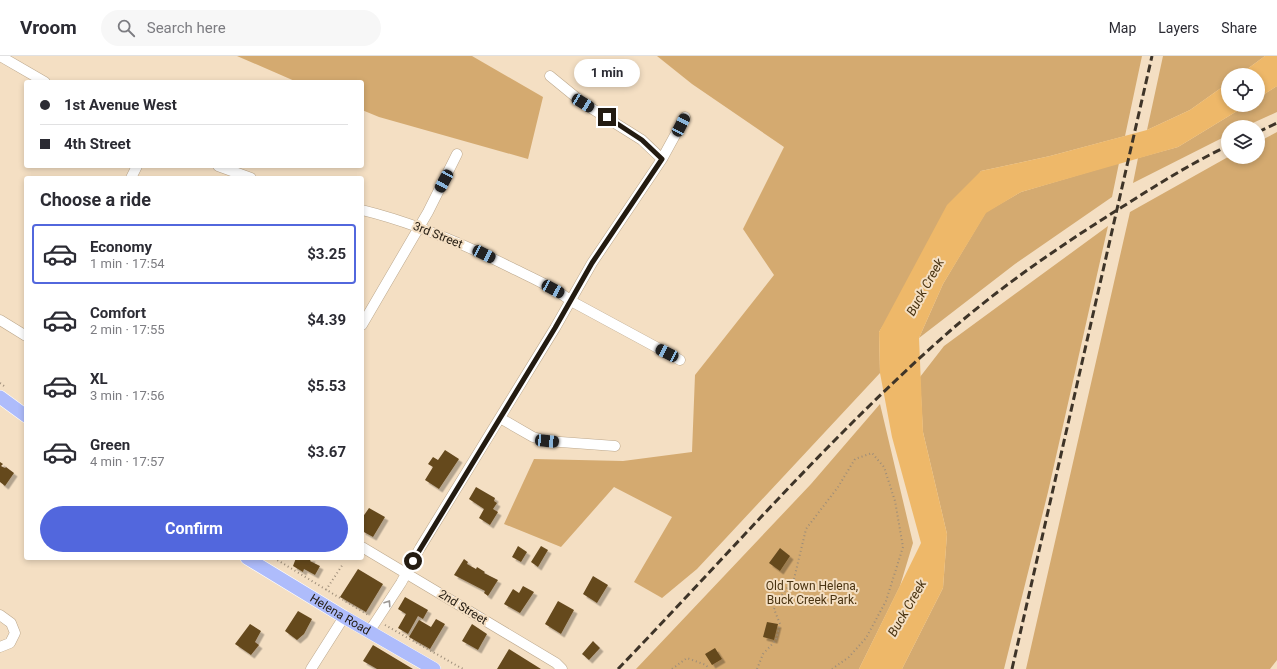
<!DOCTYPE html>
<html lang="en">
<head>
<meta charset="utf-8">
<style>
	body { margin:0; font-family:Roboto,sans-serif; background:#f7f7f7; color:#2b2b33; height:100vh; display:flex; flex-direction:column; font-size:15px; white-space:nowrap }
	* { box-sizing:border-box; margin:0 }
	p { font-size:13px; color:#7c7c81 }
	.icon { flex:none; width:22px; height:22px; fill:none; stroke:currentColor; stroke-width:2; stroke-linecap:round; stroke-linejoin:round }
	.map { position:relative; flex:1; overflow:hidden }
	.details { position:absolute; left:24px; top:120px; width:340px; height:384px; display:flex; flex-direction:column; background:#fff; border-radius:4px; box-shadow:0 2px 6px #0003 }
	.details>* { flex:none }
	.top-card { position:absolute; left:24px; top:24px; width:340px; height:88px; border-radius:4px; box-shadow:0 2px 6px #0003; display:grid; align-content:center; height:88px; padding:0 16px; background:#fff }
	.fabs { position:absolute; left:1221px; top:12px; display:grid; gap:8px }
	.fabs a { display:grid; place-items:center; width:44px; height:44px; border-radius:50%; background:#fff; box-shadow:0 2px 6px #0003; font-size:20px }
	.end { position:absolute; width:18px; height:18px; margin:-9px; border:5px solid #231b11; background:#fff; box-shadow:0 0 0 2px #fff }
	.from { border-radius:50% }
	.bubble { position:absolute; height:28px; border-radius:14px; background:#fff; box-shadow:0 2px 6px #0003; font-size:13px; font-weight:700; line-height:28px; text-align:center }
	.car { position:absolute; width:12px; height:24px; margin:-12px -6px; border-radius:5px; box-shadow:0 0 3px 1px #0007; background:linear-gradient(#222 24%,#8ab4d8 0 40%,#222 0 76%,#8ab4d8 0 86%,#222 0) }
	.top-card b { display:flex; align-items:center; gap:14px; height:38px; font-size:15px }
	.top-card b+b { border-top:1px solid #e1e1e2 }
	.top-card i { width:10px; height:10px; background:#2b2b33 }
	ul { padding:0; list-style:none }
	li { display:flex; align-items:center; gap:12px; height:60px; margin:0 8px 6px; padding:0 8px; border:2px solid transparent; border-radius:4px }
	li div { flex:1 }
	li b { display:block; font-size:15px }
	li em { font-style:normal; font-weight:700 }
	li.active { border-color:#5267dd }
	li>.icon { width:36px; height:36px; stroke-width:1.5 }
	h2 { padding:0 16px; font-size:18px; line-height:48px }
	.primary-button { display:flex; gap:8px; margin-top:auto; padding:8px 16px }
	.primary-button a { flex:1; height:46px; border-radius:24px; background:#5267dd; color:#fff; font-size:16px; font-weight:700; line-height:46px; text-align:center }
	header { display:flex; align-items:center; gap:24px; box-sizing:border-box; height:56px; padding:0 20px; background:#fff; border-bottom:1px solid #e1e1e2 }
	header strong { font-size:19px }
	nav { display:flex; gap:22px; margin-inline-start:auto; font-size:14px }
	.search { width:280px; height:36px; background:#f7f7f7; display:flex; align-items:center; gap:10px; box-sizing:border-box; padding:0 14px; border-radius:22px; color:#7c7c81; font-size:15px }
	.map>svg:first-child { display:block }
	.green { fill:#d4aa70 }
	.water { fill:#eeb869 }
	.building { fill:#65491f; filter:url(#shadow) }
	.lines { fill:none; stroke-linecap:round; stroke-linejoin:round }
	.minor-casing { stroke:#bca88d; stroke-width:11 }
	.major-casing { stroke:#fff; stroke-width:14 }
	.path { stroke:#9d8d79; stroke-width:2; stroke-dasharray:1 3; stroke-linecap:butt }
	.minor { stroke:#fff; stroke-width:10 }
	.major { stroke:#aebcfb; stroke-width:13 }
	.rail { stroke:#3e3428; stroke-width:3; stroke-dasharray:8 4; stroke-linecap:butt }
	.oneway { stroke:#9c9894 }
	.route { stroke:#231b11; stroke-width:5 }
	.labels { text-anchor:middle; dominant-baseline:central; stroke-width:4; stroke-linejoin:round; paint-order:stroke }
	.street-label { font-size:12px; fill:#231b11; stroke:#f4dfc3 }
	.park-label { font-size:12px; fill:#493311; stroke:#f4dfc3 }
	.water-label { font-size:13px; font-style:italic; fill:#483210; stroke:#f4dfc3 }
</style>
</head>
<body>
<header>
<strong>Vroom</strong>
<div class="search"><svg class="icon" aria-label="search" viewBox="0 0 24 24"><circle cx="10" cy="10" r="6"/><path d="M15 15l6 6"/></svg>Search here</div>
<nav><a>Map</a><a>Layers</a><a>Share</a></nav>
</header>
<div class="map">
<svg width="1277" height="613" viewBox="0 0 1277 613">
	<defs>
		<filter id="shadow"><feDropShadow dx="3.5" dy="3.5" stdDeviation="0" flood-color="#0004"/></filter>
	</defs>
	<rect width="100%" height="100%" fill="#f4dfc3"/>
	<path class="green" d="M 237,0 L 472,0 L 543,41 L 528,103 L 379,61 L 362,54 L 362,26 L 297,26 Z
		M 657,0 L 1142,0 L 1125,80 L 1050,100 L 981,115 L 879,276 L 880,317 L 697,513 L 662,542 L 634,526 L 672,461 L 614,431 L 561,491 L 504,468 L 534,403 L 623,405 L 692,396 L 695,319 L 774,219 L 743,173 L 784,91 L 692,28 Z
		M 1163,0 L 1265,0 L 1239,19 L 1228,19 L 1228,27 L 1190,54 L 1147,74 Z
		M 1277,30 L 1277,56 L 1244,71 L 1228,71 L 1228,79 L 1133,127 L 1138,102 L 1178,91 L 1247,49 L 1258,49 L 1258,42 Z
		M 1277,76 L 1277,604 L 1270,613 L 1026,613 L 1130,156 L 1228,101 L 1258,101 L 1258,86 Z
		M 1119,107 L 1112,141 L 1015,208 L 919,282 L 943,228 L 986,156 L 1021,136 Z
		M 1108,170 L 1048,436 L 1004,613 L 902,613 L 943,532 L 947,478 L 923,376 L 920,321 L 944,290 Z
		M 880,348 L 913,487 L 900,530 L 859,613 L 636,613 L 811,428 Z"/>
	<path class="water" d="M 1265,0 L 1277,0 L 1277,30 L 1258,42 L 1258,19 L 1239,19 Z
		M 1228,27 L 1228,49 L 1247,49 L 1178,91 L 1021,136 L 986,157 L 943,228 L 919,282 L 923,376 L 947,478 L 943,532 L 902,613 L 859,613 L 921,487 L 892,381 L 880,317 L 879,276 L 947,149 L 981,115 L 1050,100 L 1147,74 L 1190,54 Z"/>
	<path class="building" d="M 445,394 L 459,403 L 439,433 L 425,424 L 433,411 L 428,408 L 433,401 L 438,404 Z
		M 0,406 L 3,408 L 1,410 L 5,412 L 6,411 L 14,417 L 5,430 L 0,426 Z
		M 476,431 L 495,442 L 494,445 L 497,447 L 493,453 L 498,456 L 490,469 L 479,462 L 484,453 L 469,443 Z
		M 369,452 L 385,461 L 373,481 L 362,475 L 362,462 Z
		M 518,490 L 527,496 L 521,506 L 512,501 Z
		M 541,490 L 548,494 L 538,511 L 531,506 Z
		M 780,492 L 790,500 L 780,515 L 769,507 Z
		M 296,502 L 312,502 L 310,505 L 320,510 L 315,519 L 304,513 L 303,516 L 293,510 Z
		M 464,503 L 468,506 L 467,508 L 476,513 L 477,511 L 485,516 L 484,517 L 498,524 L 488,540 L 484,537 L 485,535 L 454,519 Z
		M 358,513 L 383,528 L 366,556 L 340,541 Z
		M 593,520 L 608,529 L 597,547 L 583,538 Z
		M 523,530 L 534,536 L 520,557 L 504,548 L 513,533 L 519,537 Z
		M 405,541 L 428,554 L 423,563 L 418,560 L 408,578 L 398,572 L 406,558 L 398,553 Z
		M 558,545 L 574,554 L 561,578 L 545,568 Z
		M 298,555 L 312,563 L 304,578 L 297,584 L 285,575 Z
		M 436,563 L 445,568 L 430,593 L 409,581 L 419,564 L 431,571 Z
		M 767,566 L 778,568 L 774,584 L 763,581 Z
		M 250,568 L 261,575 L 255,586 L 259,589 L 251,599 L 235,588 Z
		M 472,568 L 487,578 L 478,594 L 462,585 Z
		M 593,585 L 600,592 L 589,604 L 582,598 Z
		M 373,589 L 413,613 L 377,613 L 363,605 Z
		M 715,592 L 722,603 L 712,609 L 705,598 Z
		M 509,593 L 541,613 L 497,613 Z"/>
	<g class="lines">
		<defs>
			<path id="minor" d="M 0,0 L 45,26
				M 550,20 L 583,47 L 642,84 L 662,103
				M 218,110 L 251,122
				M 131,122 L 137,110
				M 362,154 C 415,167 464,188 512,212 C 532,222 554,231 571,245 L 680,304
				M 0,264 L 26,280
				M 362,269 L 428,156 L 457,98
				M 500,362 L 533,381 L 547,385 L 615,390
				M 362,491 L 556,607 L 562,613
				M 0,559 L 11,567 L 15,577 L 10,587 L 0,591
				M 369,576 L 401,527 L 420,492 L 555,272 L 592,207 L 662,103 L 685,61
				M 311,613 L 344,561"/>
			<g id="major">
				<path d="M 0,341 L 26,360"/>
				<path id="s1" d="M 247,502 L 344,561 L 434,613"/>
			</g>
		</defs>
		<use href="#minor" class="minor-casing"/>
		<use href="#major" class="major-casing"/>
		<path class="path" d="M 0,327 L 4,330
			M 274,502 L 368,559
			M 326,534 L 343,508
			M 385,569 L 463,613
			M 672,613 L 687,602 L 706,609 L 709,613
			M 757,613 L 763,598 L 776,584 L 780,568 L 774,553 L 781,540 L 794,523 L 806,473 L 838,431 L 855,403 L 872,397 L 884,411 L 895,445 L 903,491 L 886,545 L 866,582 L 849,601 L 832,613"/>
		<use href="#minor" class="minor"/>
		<use href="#major" class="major"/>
		<path class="rail" d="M 1258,76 L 1277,67
			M 618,613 C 728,499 832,378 951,274 C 1004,228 1063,188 1122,151 C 1157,129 1191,107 1228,90
			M 1012,613 L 1152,0"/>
	</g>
	<defs><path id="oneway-chevron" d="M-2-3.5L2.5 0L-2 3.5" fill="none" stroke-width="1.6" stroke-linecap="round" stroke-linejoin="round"/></defs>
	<use class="oneway" href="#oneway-chevron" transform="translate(388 547) rotate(-56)"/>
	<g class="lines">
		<path class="route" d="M 413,505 L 555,272 L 592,207 L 662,103 L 642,84 L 607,61"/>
	</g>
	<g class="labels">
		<g class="street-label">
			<text transform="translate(438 179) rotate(22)">3rd Street</text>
			<text transform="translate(463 551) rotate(32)">2nd Street</text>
			<text stroke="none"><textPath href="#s1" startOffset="109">Helena Road</textPath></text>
		</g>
		<g class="park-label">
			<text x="812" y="530">Old Town Helena,<tspan x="812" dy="14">Buck Creek Park.</tspan></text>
		</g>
		<g class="water-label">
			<text transform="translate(925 231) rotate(-61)">Buck Creek</text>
			<text transform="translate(907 552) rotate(-60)">Buck Creek</text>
		</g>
	</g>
</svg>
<div class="fabs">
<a><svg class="icon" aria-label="locate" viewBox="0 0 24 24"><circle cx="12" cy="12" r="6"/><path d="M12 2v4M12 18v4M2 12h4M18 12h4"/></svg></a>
<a><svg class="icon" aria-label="layers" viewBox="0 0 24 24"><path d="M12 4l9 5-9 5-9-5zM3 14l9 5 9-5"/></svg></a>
</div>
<i class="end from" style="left:413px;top:505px"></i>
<i class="end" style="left:607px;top:61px"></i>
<div class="bubble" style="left:574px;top:3px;width:66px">1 min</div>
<i class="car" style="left:583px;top:47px;rotate:121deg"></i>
<i class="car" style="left:681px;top:69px;rotate:27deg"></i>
<i class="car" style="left:444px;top:125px;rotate:208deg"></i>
<i class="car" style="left:484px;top:198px;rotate:116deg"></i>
<i class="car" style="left:553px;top:233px;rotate:118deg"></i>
<i class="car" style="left:667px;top:297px;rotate:297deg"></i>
<i class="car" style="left:547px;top:385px;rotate:96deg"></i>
<div class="top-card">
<b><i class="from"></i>1st Avenue West</b>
<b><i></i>4th Street</b>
</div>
<section class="details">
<h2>Choose a ride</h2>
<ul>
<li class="active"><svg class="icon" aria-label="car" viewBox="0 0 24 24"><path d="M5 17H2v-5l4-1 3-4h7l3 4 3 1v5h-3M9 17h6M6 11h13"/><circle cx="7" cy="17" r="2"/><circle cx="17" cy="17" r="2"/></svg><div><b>Economy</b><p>1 min · 17:54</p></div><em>$3.25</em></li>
<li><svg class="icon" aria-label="car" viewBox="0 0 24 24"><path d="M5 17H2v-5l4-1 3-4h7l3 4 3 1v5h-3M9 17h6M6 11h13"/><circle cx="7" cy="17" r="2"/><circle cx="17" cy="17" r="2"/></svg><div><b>Comfort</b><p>2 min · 17:55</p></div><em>$4.39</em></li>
<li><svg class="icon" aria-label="car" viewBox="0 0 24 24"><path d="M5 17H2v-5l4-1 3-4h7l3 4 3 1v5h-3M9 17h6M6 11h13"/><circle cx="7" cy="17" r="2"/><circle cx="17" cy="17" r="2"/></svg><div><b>XL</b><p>3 min · 17:56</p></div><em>$5.53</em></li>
<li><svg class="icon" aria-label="car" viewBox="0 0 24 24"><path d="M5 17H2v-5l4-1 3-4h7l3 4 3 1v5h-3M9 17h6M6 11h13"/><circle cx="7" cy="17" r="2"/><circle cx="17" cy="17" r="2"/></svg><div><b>Green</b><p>4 min · 17:57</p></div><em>$3.67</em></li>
</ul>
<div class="primary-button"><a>Confirm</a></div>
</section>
</div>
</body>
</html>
